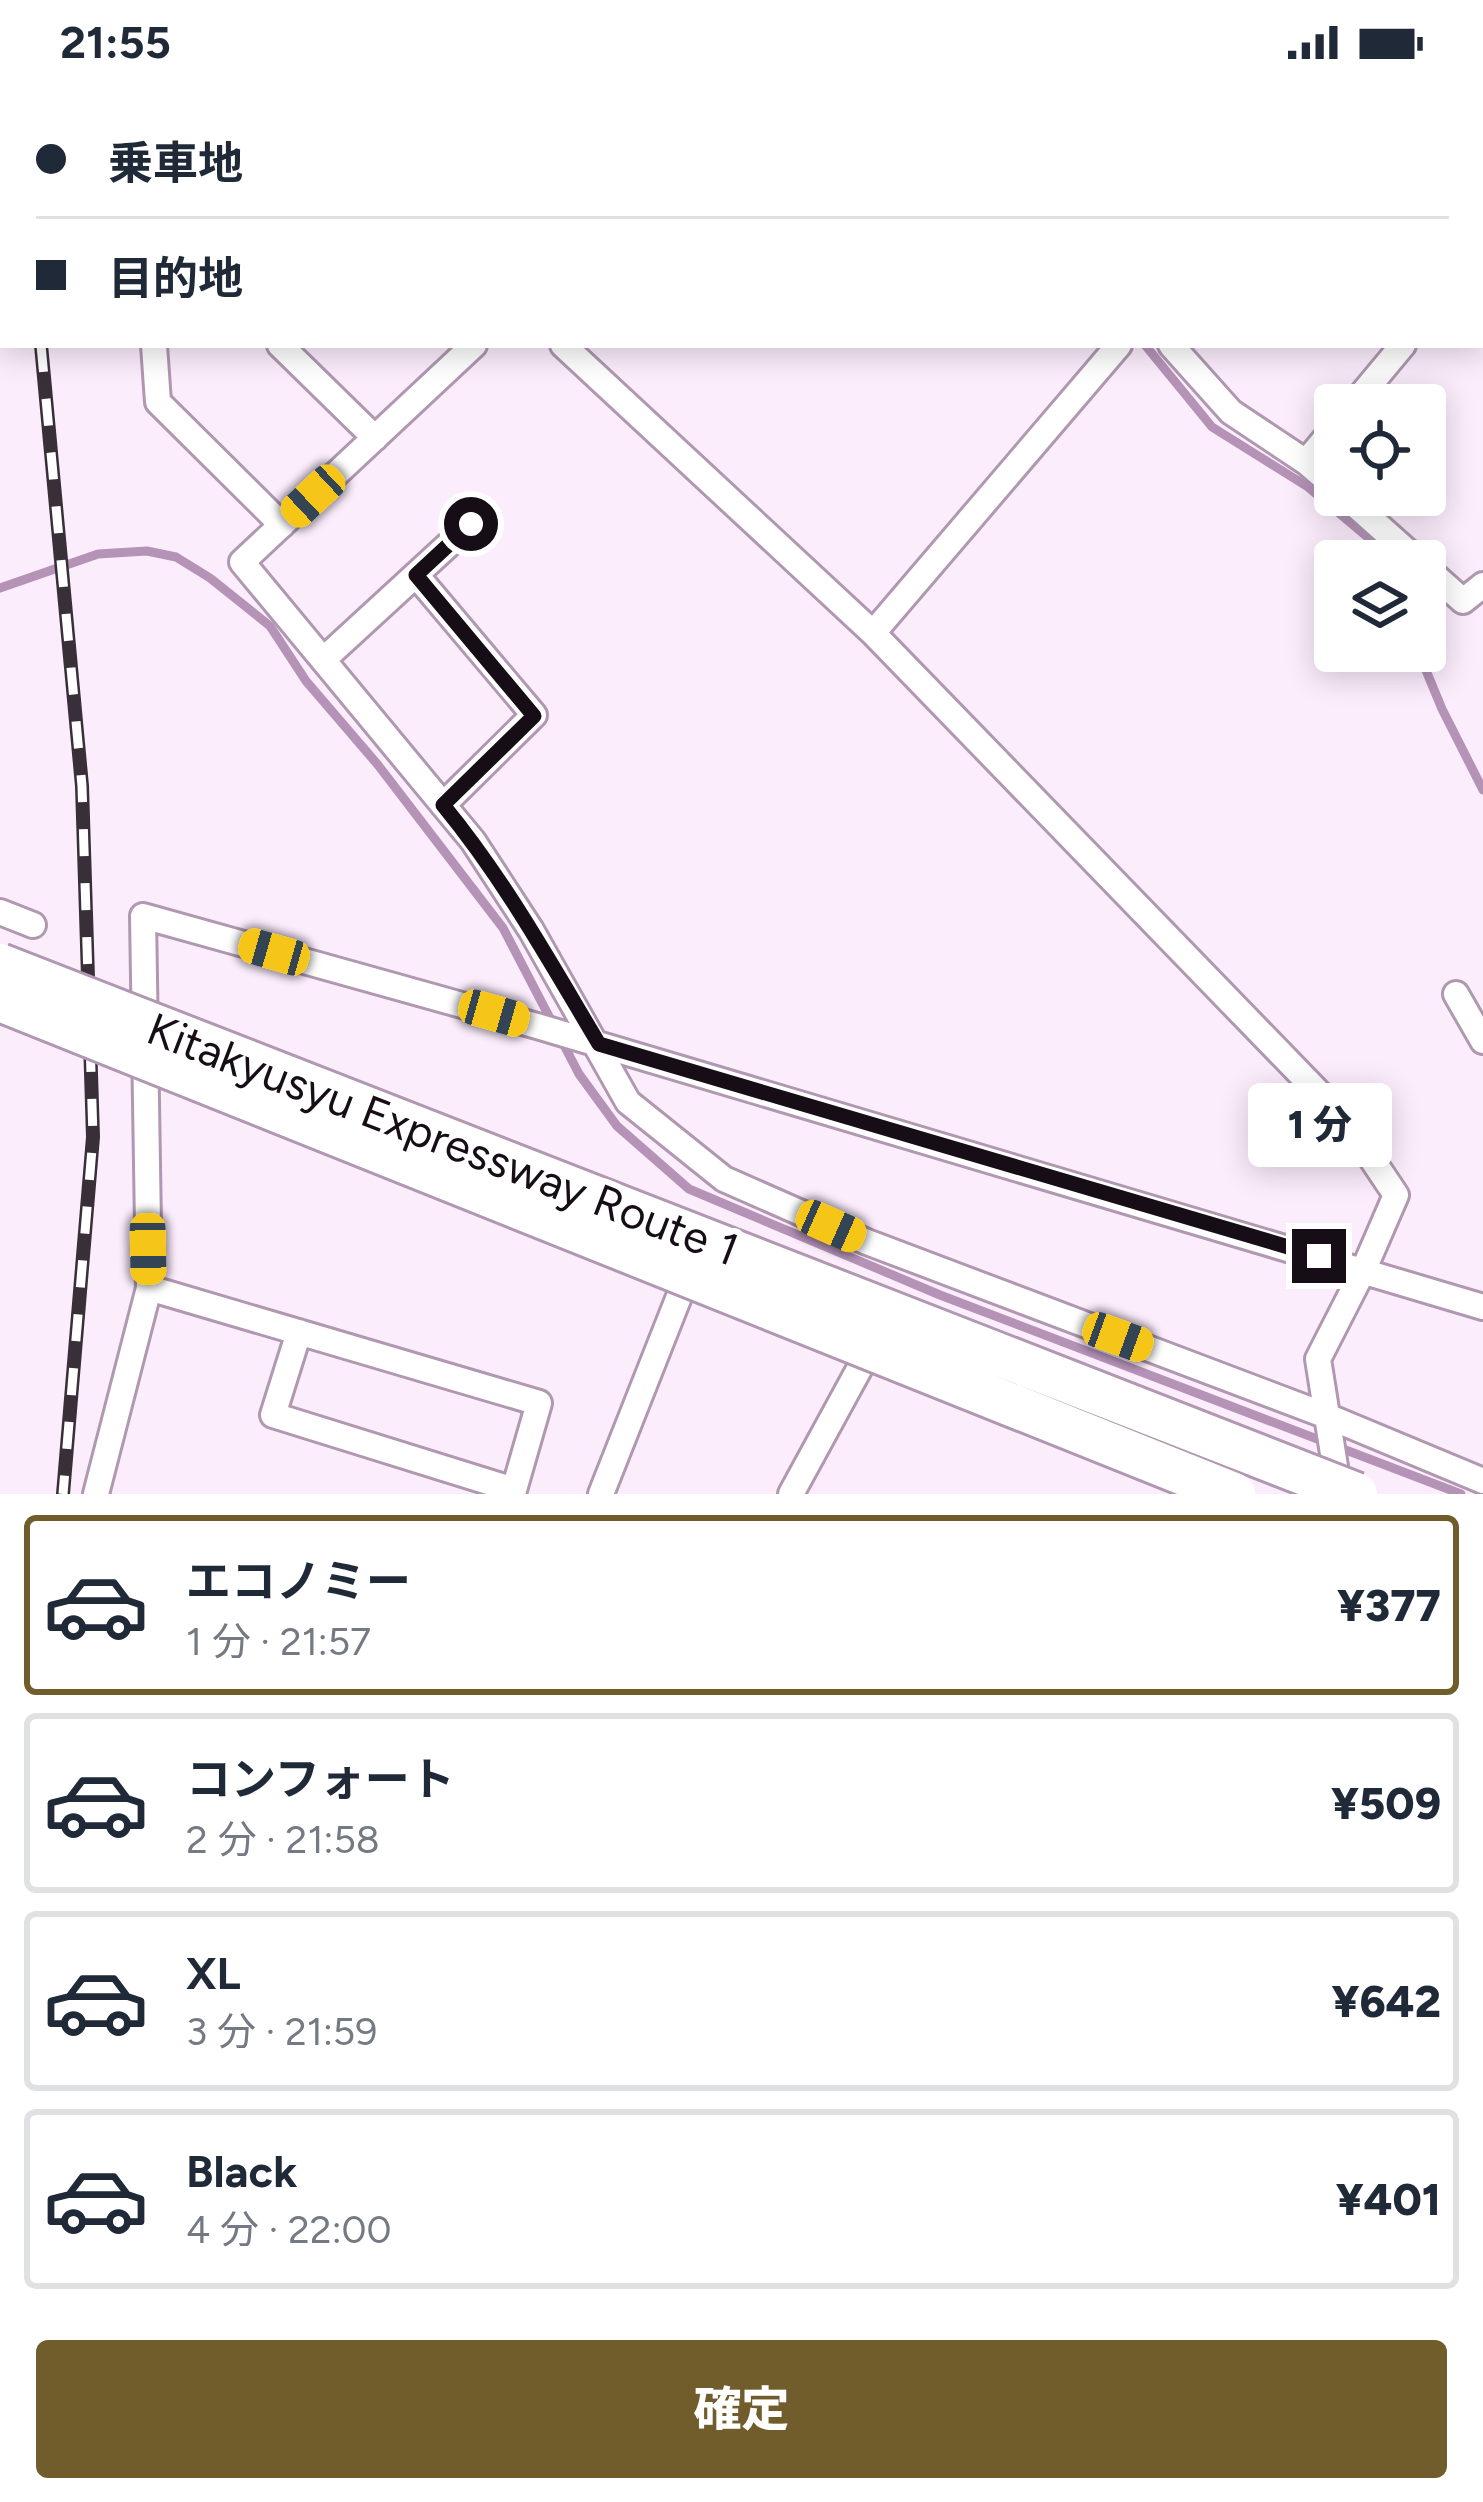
<!DOCTYPE html>
<html lang="ja">
<head>
<meta charset="utf-8">
<style>
	body { margin:0; font-family:Figtree,"Noto Sans JP",sans-serif; background:#f6f6f7; color:#1f2937; height:100vh; display:flex; flex-direction:column; font-size:45px; white-space:nowrap }
	* { box-sizing:border-box; margin:0 }
	p { font-size:39px; color:#747a83 }
	.icon { flex:none; width:66px; height:66px; fill:none; stroke:currentColor; stroke-width:2; stroke-linecap:round; stroke-linejoin:round }
	.map { position:relative; height:1410px; overflow:hidden }
	.sheet { display:flex; flex-direction:column; background:#fff; flex:1 }
	.sheet>* { flex:none }
	.top-card { position:absolute; left:0px; top:0px; width:1485px; height:264px; box-shadow:0 6px 30px #0003; display:grid; align-content:center; height:264px; padding:0 36px; background:#fff }
	.tools { position:absolute; left:1314px; top:300px; display:grid; gap:24px }
	.tools a { display:grid; place-items:center; width:132px; height:132px; border-radius:12px; background:#fff; box-shadow:0 6px 30px #0003; font-size:60px }
	.end { position:absolute; width:54px; height:54px; margin:-27px; border:15px solid #160d16; background:#fff; box-shadow:0 0 0 6px #fff }
	.from { border-radius:50% }
	.bubble { position:absolute; height:84px; border-radius:12px; background:#fff; box-shadow:0 6px 30px #0003; font-size:39px; font-weight:800; line-height:84px; text-align:center }
	.car { position:absolute; width:36px; height:72px; margin:-36px -18px; border-radius:15px; box-shadow:0 0 9px 3px #0007; background:linear-gradient(#f5c518 24%,#345 0 40%,#f5c518 0 76%,#345 0 86%,#f5c518 0) }
	.top-card b { display:flex; align-items:center; gap:42px; height:114px; font-size:45px }
	.top-card b+b { border-top:3px solid #e0e1e3 }
	.top-card i { width:30px; height:30px; background:#1f2937 }
	ul { padding:21px 0 0; list-style:none }
	li { display:flex; align-items:center; gap:36px; height:180px; margin:0 24px 18px; padding:0 12px; border:6px solid #e0e1e3; border-radius:12px }
	li div { flex:1 }
	li b { display:block; font-size:45px }
	li em { font-style:normal; font-weight:800 }
	li.current { border-color:#715d2c }
	li>.icon { width:108px; height:108px; stroke-width:1.5 }
	.button { display:flex; gap:24px; margin-top:auto; padding:24px 36px }
	.button a { flex:1; height:138px; border-radius:12px; background:#715d2c; color:#fff; font-size:48px; font-weight:800; line-height:138px; text-align:center }
	.status { display:flex; justify-content:space-between; align-items:center; height:84px; padding:0 60px; background:#fff; direction:ltr }
	.status svg { height:33px; fill:currentColor }
	.map>svg:first-child { display:block }
	.lines { fill:none; stroke-linecap:round; stroke-linejoin:round }
	.stream { stroke:#b593b7; stroke-width:9 }
	.service-casing { stroke:#b098b1; stroke-width:18 }
	.minor-casing { stroke:#b098b1; stroke-width:30 }
	.service { stroke:#fff; stroke-width:12 }
	.minor { stroke:#fff; stroke-width:24 }
	.rail-casing { stroke:#392f39; stroke-width:14 }
	.rail { stroke:#fff; stroke-width:9; stroke-dasharray:27; stroke-linecap:butt }
	.motorway-bridge-casing { stroke:#b098b1; stroke-width:48; stroke-linecap:butt }
	.motorway-bridge { stroke:#fff; stroke-width:42 }
	.route { stroke:#160d16; stroke-width:15 }
	.labels { text-anchor:middle; dominant-baseline:central; stroke-width:12; stroke-linejoin:round; paint-order:stroke }
	.street-label { font-size:45px; fill:#160d16; stroke:#fff }
</style>
</head>
<body>
<div class="status"><b>21:55</b><svg viewBox="0 0 49 12"><path d="M0 12V9h3v3zM5 12V6h3v6zM10 12V3h3v9zM15 12V0h3v12zM26 1h20v11H26zM47 4h2v5h-2z"/></svg></div>
<div class="map">
<svg width="1483" height="1410" viewBox="0 0 1483 1410">
	<rect width="100%" height="100%" fill="#fcedfd"/>
	<g class="lines">
		<path class="stream" d="M 887,0 L 890,3
			M 1145,261 L 1212,343 L 1308,403 L 1396,477
			M 0,504 L 98,470 L 147,467 L 176,473 L 210,494 L 270,542 L 306,597 L 378,681 L 503,844 L 579,990 L 617,1042 L 689,1105 L 940,1211 L 1461,1410
			M 1418,567 L 1442,625 L 1483,706"/>
		<defs>
			<path id="service" d="M 1173,0 L 1177,3
				M 1108,3 L 1109,0"/>
			<path id="minor" d="M 424,0 L 425,3
				M 556,3 L 561,0
				M 1305,3 L 1307,0
				M 1482,171 L 1483,170
				M 0,204 L 3,203
				M 154,261 L 158,318 L 282,441
				M 280,261 L 375,354
				M 474,261 L 242,478 L 473,757 L 531,846 L 628,1018 L 724,1095 L 867,1158 L 1327,1332 L 1483,1397
				M 563,261 L 873,549 L 1347,1038 L 1396,1111 L 1364,1185 L 1318,1275 L 1337,1395 L 1344,1408
				M 1171,261 L 1231,328 L 1306,378 L 1335,343
				M 1353,321 L 1403,261
				M 1306,378 L 1335,403
				M 1344,411 L 1418,477
				M 1425,483 L 1463,517 L 1483,501
				M 416,491 L 534,631 L 443,721
				M 873,549 L 1119,261
				M 323,576 L 471,440
				M 0,828 L 33,841
				M 1456,910 L 1483,957
				M 149,1204 L 539,1319 L 514,1406 L 273,1331 L 299,1248
				M 96,1410 L 149,1204 L 143,832 L 537,942 L 1483,1223
				M 601,1410 L 686,1195
				M 791,1410 L 869,1267"/>
		</defs>
		<use href="#service" class="service-casing"/>
		<use href="#minor" class="minor-casing"/>
		<use href="#service" class="service"/>
		<use href="#minor" class="minor"/>
		<defs>
			<path id="rail" d="M 21,0 L 21,3
				M 41,261 L 82,702 L 93,1053 L 63,1410"/>
		</defs>
		<use href="#rail" class="rail-casing"/>
		<use href="#rail" class="rail"/>
		<defs>
			<path id="motorway-bridge" d="M 0,881 L 1356,1410
				M 0,916 L 1234,1410"/>
		</defs>
		<use href="#motorway-bridge" class="motorway-bridge-casing"/>
		<use href="#motorway-bridge" class="motorway-bridge"/>
	</g>
	<g class="lines">
		<path class="route" d="M 471,440 L 416,491 L 534,632 L 443,721 C 504,795 550,878 599,960 L 1319,1172"/>
	</g>
	<g class="labels">
		<g class="street-label">
			<text transform="translate(443 1055) rotate(21)">Kitakyusyu Expressway Route 1</text>
		</g>
	</g>
</svg>
<div class="tools">
<a><svg class="icon" aria-label="locate" viewBox="0 0 24 24"><circle cx="12" cy="12" r="6"/><path d="M12 2v4M12 18v4M2 12h4M18 12h4"/></svg></a>
<a><svg class="icon" aria-label="layers" viewBox="0 0 24 24"><path d="M12 4l9 5-9 5-9-5zM3 14l9 5 9-5"/></svg></a>
</div>
<i class="end from" style="left:471px;top:440px"></i>
<i class="end" style="left:1319px;top:1172px"></i>
<div class="bubble" style="left:1248px;top:999px;width:144px">1 分</div>
<i class="car" style="left:313px;top:412px;rotate:227deg"></i>
<i class="car" style="left:274px;top:868px;rotate:286deg"></i>
<i class="car" style="left:494px;top:929px;rotate:106deg"></i>
<i class="car" style="left:831px;top:1142px;rotate:114deg"></i>
<i class="car" style="left:148px;top:1165px;rotate:179deg"></i>
<i class="car" style="left:1118px;top:1253px;rotate:110deg"></i>
<div class="top-card">
<b><i class="from"></i>乗車地</b>
<b><i></i>目的地</b>
</div>
</div>
<section class="sheet">
<ul>
<li class="current"><svg class="icon" aria-label="car" viewBox="0 0 24 24"><path d="M5 17H2v-5l4-1 3-4h7l3 4 3 1v5h-3M9 17h6M6 11h13"/><circle cx="7" cy="17" r="2"/><circle cx="17" cy="17" r="2"/></svg><div><b>エコノミー</b><p>1 分 · 21:57</p></div><em>¥377</em></li>
<li><svg class="icon" aria-label="car" viewBox="0 0 24 24"><path d="M5 17H2v-5l4-1 3-4h7l3 4 3 1v5h-3M9 17h6M6 11h13"/><circle cx="7" cy="17" r="2"/><circle cx="17" cy="17" r="2"/></svg><div><b>コンフォート</b><p>2 分 · 21:58</p></div><em>¥509</em></li>
<li><svg class="icon" aria-label="car" viewBox="0 0 24 24"><path d="M5 17H2v-5l4-1 3-4h7l3 4 3 1v5h-3M9 17h6M6 11h13"/><circle cx="7" cy="17" r="2"/><circle cx="17" cy="17" r="2"/></svg><div><b>XL</b><p>3 分 · 21:59</p></div><em>¥642</em></li>
<li><svg class="icon" aria-label="car" viewBox="0 0 24 24"><path d="M5 17H2v-5l4-1 3-4h7l3 4 3 1v5h-3M9 17h6M6 11h13"/><circle cx="7" cy="17" r="2"/><circle cx="17" cy="17" r="2"/></svg><div><b>Black</b><p>4 分 · 22:00</p></div><em>¥401</em></li>
</ul>
<div class="button"><a>確定</a></div>
</section>
</body>
</html>
